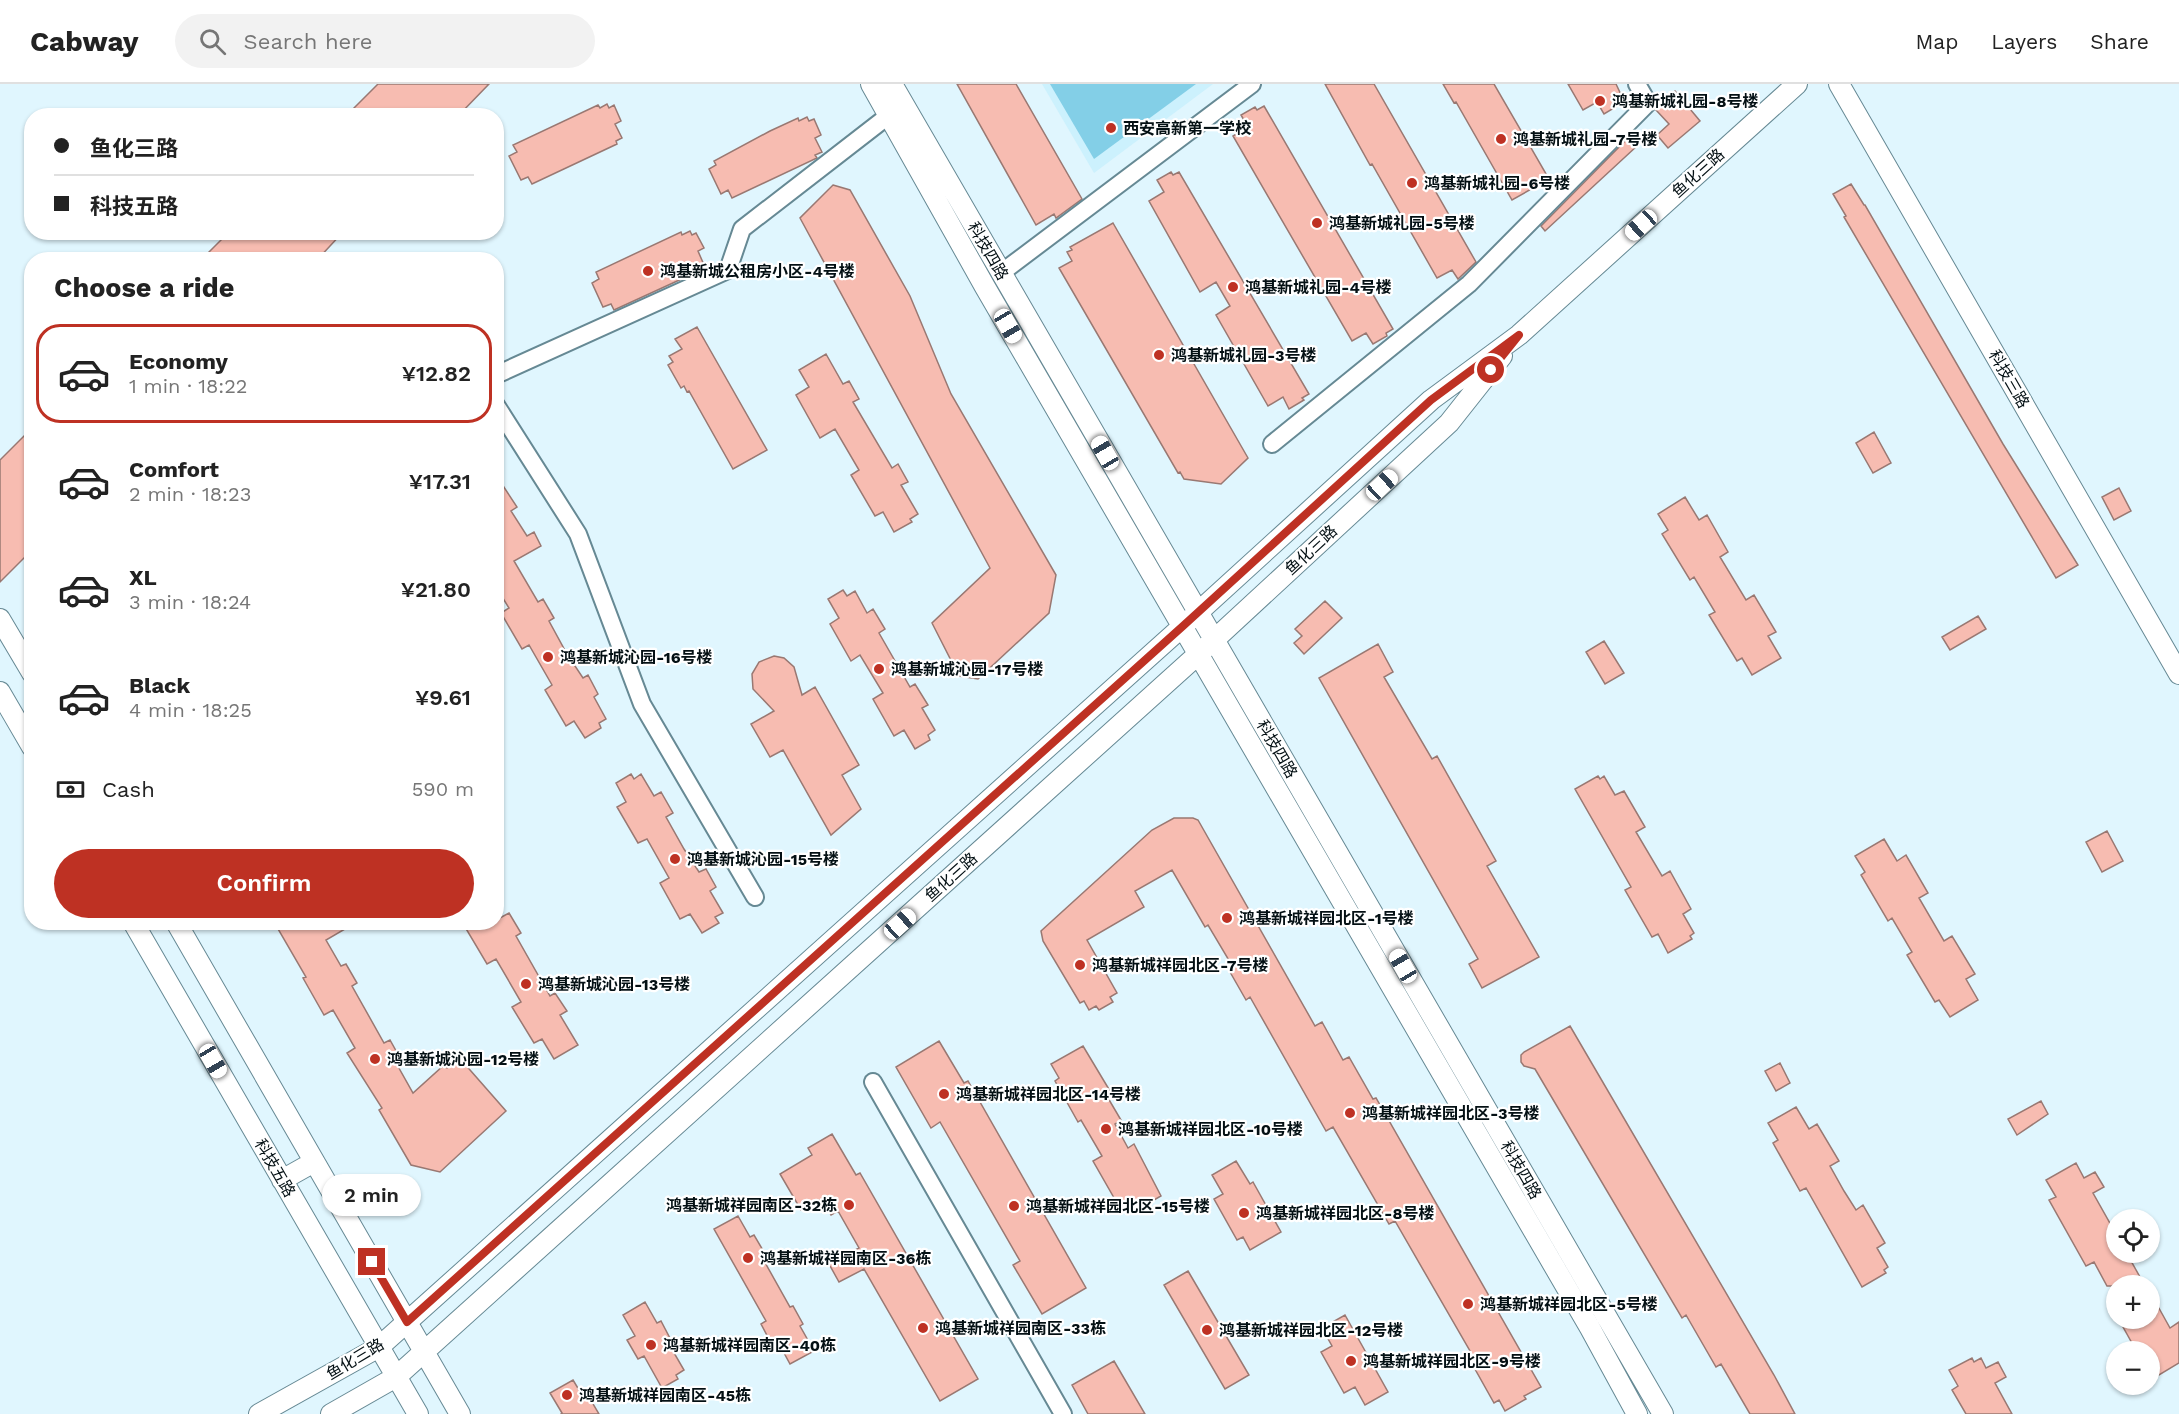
<!DOCTYPE html>
<html lang="en">
<head>
<meta charset="utf-8">
<style>
	body { margin:0; font-family:"Work Sans","Noto Sans SC",sans-serif; background:#f2f2f2; color:#222; height:100vh; display:flex; flex-direction:column; font-size:22px; white-space:nowrap }
	* { box-sizing:border-box; margin:0 }
	p { font-size:20px; color:#767676 }
	.icon { flex:none; width:33px; height:33px; fill:none; stroke:currentColor; stroke-width:2; stroke-linecap:round; stroke-linejoin:round }
	.map { position:relative; flex:1; overflow:hidden }
	.details { position:absolute; left:24px; top:168px; width:480px; height:678px; display:flex; flex-direction:column; background:#fff; border-radius:24px; box-shadow:0 2px 4px #0004 }
	.details>* { flex:none }
	.top-card { position:absolute; left:24px; top:24px; width:480px; height:132px; border-radius:24px; box-shadow:0 2px 4px #0004; display:grid; align-content:center; height:132px; padding:0 30px; background:#fff }
	.buttons { position:absolute; left:2106px; top:1125px; display:grid; gap:12px }
	.buttons a { display:grid; place-items:center; width:54px; height:54px; border-radius:50%; background:#fff; box-shadow:0 2px 4px #0004; font-size:30px }
	.end { position:absolute; width:27px; height:27px; margin:-14px; border:8px solid #be3123; background:#fff; box-shadow:0 0 0 3px #fff }
	.from { border-radius:50% }
	.bubble { position:absolute; height:42px; border-radius:21px; background:#fff; box-shadow:0 2px 4px #0004; font-size:20px; font-weight:600; line-height:42px; text-align:center }
	.car { position:absolute; width:18px; height:36px; margin:-18px -9px; border-radius:8px; box-shadow:0 0 4px 2px #0007; background:linear-gradient(#fff 24%,#345 0 40%,#fff 0 76%,#345 0 86%,#fff 0) }
	.top-card b { display:flex; align-items:center; gap:21px; height:57px; font-size:22px }
	.top-card b+b { border-top:2px solid #e0e0e0 }
	.top-card i { width:15px; height:15px; background:#222 }
	ul { padding:0; list-style:none }
	li { display:flex; align-items:center; gap:18px; height:99px; margin:0 12px 9px; padding:0 18px; border:3px solid transparent; border-radius:24px }
	li div { flex:1 }
	li b { display:block; font-size:22px }
	li em { font-style:normal; font-weight:600 }
	li.selected { border-color:#be3123 }
	li>.icon { width:54px; height:54px; stroke-width:1.5 }
	h2 { padding:0 30px; font-size:27px; line-height:72px }
	.pay { display:flex; align-items:center; gap:15px; height:66px; padding:0 30px; font-size:22px }
	.pay p { margin-inline-start:auto }
	.action { display:flex; gap:12px; margin-top:auto; padding:12px 30px }
	.action a { flex:1; height:69px; border-radius:36px; background:#be3123; color:#fff; font-size:24px; font-weight:600; line-height:69px; text-align:center }
	header { display:flex; align-items:center; gap:36px; box-sizing:border-box; height:84px; padding:0 30px; background:#fff; border-bottom:2px solid #e0e0e0 }
	header strong { font-size:28px }
	nav { display:flex; gap:33px; margin-inline-start:auto; font-size:21px }
	.search { width:420px; height:54px; background:#f2f2f2; display:flex; align-items:center; gap:15px; box-sizing:border-box; padding:0 21px; border-radius:33px; color:#767676; font-size:22px }
	.map>svg:first-child { display:block }
	.built { fill:#ccf1fd }
	.green { fill:#83cfe7 }
	.building { fill:#f7bcb1; stroke:#997872; stroke-width:1.5 }
	.lines { fill:none; stroke-linecap:round; stroke-linejoin:round }
	.minor-casing { stroke:#668994; stroke-width:20 }
	.tertiary-casing { stroke:#668994; stroke-width:22 }
	.minor { stroke:#fff; stroke-width:16 }
	.tertiary { stroke:#fff; stroke-width:20 }
	.route { stroke:#be3123; stroke-width:8 }
	.poi-dot { fill:#be3123; stroke:#fff; stroke-width:2 }
	.labels { text-anchor:middle; dominant-baseline:central; stroke-width:4.5; stroke-linejoin:round; paint-order:stroke }
	.poi-label { font-size:16px; font-weight:bold; fill:#041014; stroke:#fff; text-anchor:start }
	.street-label { font-size:16px; fill:#041014; stroke:#fff }
</style>
</head>
<body>
<header>
<strong>Cabway</strong>
<div class="search"><svg class="icon" aria-label="search" viewBox="0 0 24 24"><circle cx="10" cy="10" r="6"/><path d="M15 15l6 6"/></svg>Search here</div>
<nav><a>Map</a><a>Layers</a><a>Share</a></nav>
</header>
<div class="map">
<svg width="2179" height="1330" viewBox="0 0 2179 1330">
	<rect width="100%" height="100%" fill="#e0f6fe"/>
	<path class="built" d="M 1042,0 L 1213,0 L 1094,89 Z"/>
	<path class="green" d="M 1050,0 L 1196,0 L 1094,75 Z"/>
	<path class="building" d="M 378,0 L 489,0 L 458,32 L 346,32 Z
		M 957,0 L 1016,0 L 1082,115 L 1056,134 L 1054,130 L 1036,141 Z
		M 1325,0 L 1374,0 L 1476,178 L 1458,195 L 1452,186 L 1437,194 L 1372,80 L 1370,81 Z
		M 1443,0 L 1494,0 L 1549,95 L 1512,116 L 1456,18 L 1454,19 Z
		M 1568,0 L 1616,0 L 1623,15 L 1619,21 L 1604,30 L 1597,18 L 1583,26 Z
		M 1675,7 L 1700,37 L 1668,64 L 1657,51 L 1669,40 L 1656,26 Z
		M 607,20 L 609,24 L 614,21 L 621,37 L 615,40 L 622,54 L 616,57 L 617,60 L 532,100 L 528,93 L 521,96 L 509,72 L 517,68 L 513,61 L 598,21 L 600,24 Z
		M 1264,22 L 1393,245 L 1386,249 L 1387,252 L 1373,260 L 1366,249 L 1352,257 L 1233,52 L 1248,43 L 1241,31 L 1255,23 L 1257,26 Z
		M 807,33 L 809,37 L 814,35 L 821,51 L 815,54 L 822,68 L 815,71 L 817,74 L 732,114 L 728,106 L 721,110 L 709,85 L 716,81 L 714,77 L 770,47 L 798,34 L 799,37 Z
		M 1629,53 L 1637,62 L 1545,147 L 1541,142 Z
		M 1171,88 L 1173,91 L 1179,88 L 1309,310 L 1302,314 L 1304,316 L 1289,325 L 1283,313 L 1268,322 L 1216,231 L 1230,222 L 1216,198 L 1200,208 L 1149,117 L 1164,108 L 1157,96 Z
		M 1851,100 L 1864,121 L 1865,121 L 2003,360 L 2078,481 L 2056,494 L 1844,133 L 1846,132 L 1833,110 Z
		M 833,101 L 850,106 L 910,212 L 951,310 L 1056,491 L 1049,529 L 978,595 L 959,592 L 932,539 L 990,484 L 800,134 Z
		M 1113,139 L 1248,374 L 1221,400 L 1184,395 L 1180,388 L 1178,389 L 1059,184 L 1072,177 L 1067,168 L 1072,166 L 1070,163 Z
		M 690,147 L 692,151 L 696,149 L 704,164 L 698,167 L 704,181 L 698,184 L 699,187 L 614,226 L 611,220 L 603,223 L 592,199 L 599,195 L 596,188 L 681,148 L 682,151 Z
		M 229,148 L 343,148 L 317,176 L 201,176 Z
		M 697,243 L 767,366 L 733,385 L 689,307 L 687,308 L 684,302 L 681,304 L 668,281 L 673,278 L 669,272 L 682,265 L 675,255 Z
		M 826,270 L 843,300 L 849,297 L 859,315 L 853,318 L 892,384 L 898,380 L 908,398 L 901,401 L 918,430 L 910,435 L 912,438 L 894,448 L 883,428 L 875,432 L 851,391 L 859,386 L 835,345 L 820,354 L 796,311 L 809,303 L 799,286 Z
		M 32,344 L 32,466 L 0,498 L 0,376 Z
		M 1874,348 L 1891,379 L 1873,389 L 1856,359 Z
		M 496,391 L 517,423 L 511,427 L 527,452 L 534,448 L 541,462 L 514,477 L 538,518 L 543,515 L 554,534 L 549,537 L 567,570 L 583,594 L 588,591 L 598,610 L 594,613 L 606,635 L 599,639 L 601,644 L 585,654 L 574,637 L 566,642 L 545,606 L 552,601 L 529,561 L 522,565 L 501,529 L 509,524 L 496,503 Z
		M 2119,404 L 2131,427 L 2114,436 L 2102,413 Z
		M 1685,413 L 1699,436 L 1707,431 L 1728,468 L 1720,473 L 1746,516 L 1754,511 L 1776,548 L 1768,552 L 1781,574 L 1752,591 L 1742,574 L 1737,577 L 1709,531 L 1715,528 L 1694,493 L 1690,496 L 1662,450 L 1668,446 L 1658,430 Z
		M 843,506 L 847,512 L 855,507 L 867,529 L 873,525 L 885,545 L 879,549 L 910,603 L 915,600 L 928,621 L 922,624 L 935,646 L 928,651 L 930,656 L 915,665 L 904,646 L 894,652 L 873,615 L 883,609 L 860,571 L 851,577 L 830,540 L 839,534 L 828,515 Z
		M 1325,517 L 1342,534 L 1304,570 L 1294,559 L 1302,552 L 1295,545 Z
		M 1978,532 L 1986,545 L 1950,566 L 1942,553 Z
		M 1604,557 L 1624,589 L 1605,600 L 1586,568 Z
		M 1378,560 L 1393,588 L 1384,593 L 1432,675 L 1437,672 L 1496,777 L 1487,782 L 1539,873 L 1482,904 L 1469,880 L 1478,875 L 1319,594 Z
		M 774,572 L 784,574 L 794,583 L 802,611 L 815,603 L 859,681 L 842,691 L 861,725 L 831,751 L 783,666 L 770,673 L 751,640 L 774,627 L 753,605 L 752,590 L 759,578 Z
		M 631,690 L 634,695 L 641,690 L 654,712 L 661,708 L 673,729 L 666,733 L 684,765 L 699,788 L 706,785 L 716,803 L 710,807 L 723,829 L 715,833 L 719,839 L 702,849 L 690,830 L 680,835 L 660,799 L 669,794 L 647,755 L 638,759 L 617,723 L 626,718 L 616,699 Z
		M 1598,692 L 1600,695 L 1604,692 L 1615,711 L 1624,707 L 1645,743 L 1636,748 L 1662,792 L 1670,787 L 1691,825 L 1683,830 L 1694,849 L 1690,852 L 1692,855 L 1668,869 L 1658,850 L 1652,853 L 1625,806 L 1631,803 L 1575,705 Z
		M 1174,734 L 1193,734 L 1198,736 L 1315,942 L 1322,938 L 1343,976 L 1349,973 L 1373,1015 L 1376,1014 L 1541,1303 L 1524,1312 L 1526,1315 L 1505,1327 L 1499,1316 L 1494,1319 L 1466,1269 L 1470,1267 L 1395,1137 L 1389,1140 L 1333,1043 L 1326,1047 L 1250,913 L 1246,916 L 1226,881 L 1230,878 L 1208,841 L 1205,843 L 1172,786 L 1135,807 L 1144,823 L 1087,856 L 1117,909 L 1110,913 L 1113,918 L 1099,926 L 1096,922 L 1089,926 L 1084,917 L 1080,919 L 1043,857 L 1041,847 L 1152,746 Z
		M 2107,747 L 2123,777 L 2102,788 L 2086,758 Z
		M 1884,755 L 1897,777 L 1906,771 L 1928,809 L 1919,814 L 1944,857 L 1952,852 L 1975,890 L 1966,895 L 1978,916 L 1950,933 L 1939,916 L 1935,918 L 1907,871 L 1912,868 L 1892,834 L 1888,837 L 1861,791 L 1865,788 L 1855,772 Z
		M 509,829 L 521,849 L 516,852 L 550,912 L 555,909 L 567,927 L 560,931 L 578,961 L 554,975 L 542,955 L 534,959 L 512,923 L 521,918 L 496,875 L 487,880 L 465,843 L 474,838 L 496,838 L 496,836 Z
		M 274,838 L 357,838 L 326,856 L 341,882 L 346,880 L 357,899 L 352,902 L 384,959 L 390,956 L 400,974 L 395,977 L 413,1009 L 443,982 L 447,984 L 457,977 L 463,978 L 506,1027 L 440,1088 L 411,1081 L 379,1026 L 382,1024 L 347,969 L 355,964 L 333,926 L 324,931 L 303,894 L 306,893 Z
		M 1570,942 L 1774,1291 L 1795,1330 L 1750,1330 L 1721,1280 L 1716,1283 L 1686,1231 L 1682,1234 L 1535,985 L 1524,982 L 1521,978 L 1521,971 L 1524,968 Z
		M 939,957 L 964,999 L 968,997 L 1086,1204 L 1042,1230 L 1013,1181 L 1020,1177 L 940,1038 L 931,1044 L 896,983 Z
		M 1083,962 L 1113,1012 L 1108,1014 L 1121,1036 L 1115,1040 L 1128,1064 L 1134,1060 L 1161,1112 L 1130,1130 L 1122,1116 L 1117,1119 L 1093,1077 L 1102,1072 L 1081,1036 L 1078,1038 L 1055,997 L 1059,994 L 1051,980 Z
		M 1780,979 L 1790,999 L 1776,1007 L 1765,987 Z
		M 2041,1017 L 2048,1030 L 2017,1051 L 2008,1035 Z
		M 1796,1023 L 1809,1045 L 1817,1040 L 1839,1077 L 1830,1082 L 1844,1107 L 1856,1126 L 1863,1121 L 1885,1159 L 1877,1164 L 1888,1183 L 1884,1186 L 1886,1189 L 1862,1203 L 1806,1104 L 1800,1107 L 1773,1059 L 1778,1056 L 1768,1039 Z
		M 832,1050 L 856,1091 L 860,1089 L 978,1295 L 940,1317 L 864,1185 L 839,1198 L 829,1180 L 859,1164 L 838,1127 L 831,1131 L 822,1115 L 801,1126 L 780,1090 L 812,1071 L 808,1064 Z
		M 1236,1077 L 1250,1100 L 1253,1098 L 1281,1148 L 1250,1166 L 1243,1153 L 1237,1156 L 1214,1115 L 1223,1110 L 1212,1091 Z
		M 2076,1079 L 2084,1094 L 2095,1088 L 2104,1103 L 2093,1109 L 2116,1150 L 2116,1168 L 2126,1168 L 2145,1202 L 2107,1202 L 2094,1178 L 2086,1182 L 2049,1116 L 2056,1113 L 2046,1096 Z
		M 738,1132 L 750,1153 L 754,1151 L 767,1173 L 763,1175 L 790,1223 L 793,1222 L 803,1240 L 800,1242 L 814,1267 L 790,1280 L 777,1256 L 771,1259 L 761,1240 L 766,1237 L 714,1145 Z
		M 1188,1187 L 1249,1291 L 1225,1305 L 1164,1201 Z
		M 2150,1208 L 2170,1244 L 2179,1238 L 2179,1279 L 2159,1291 L 2150,1273 L 2150,1268 L 2137,1268 L 2118,1234 L 2150,1234 Z
		M 645,1218 L 657,1239 L 661,1237 L 673,1260 L 670,1262 L 684,1286 L 676,1291 L 678,1295 L 662,1304 L 644,1272 L 638,1275 L 627,1256 L 635,1252 L 623,1231 Z
		M 1345,1231 L 1388,1308 L 1365,1321 L 1355,1303 L 1344,1309 L 1321,1268 L 1332,1262 L 1322,1244 Z
		M 1972,1274 L 1974,1278 L 1981,1274 L 1986,1284 L 1998,1278 L 2006,1293 L 1995,1299 L 2012,1330 L 1966,1330 L 1952,1306 L 1958,1302 L 1949,1286 Z
		M 1114,1277 L 1145,1330 L 1088,1330 L 1072,1301 Z
		M 573,1296 L 585,1316 L 589,1313 L 599,1330 L 561,1330 L 562,1329 L 550,1309 Z"/>
	<g class="lines">
		<defs>
			<path id="minor" d="M 1001,189 L 1252,0
				M 496,291 L 728,186 L 742,145 L 888,32
				M 496,321 L 578,450 L 642,620 L 755,813
				M 1272,360 L 1469,200 L 1648,19 L 1637,0
				M 873,998 L 1063,1330"/>
			<path id="tertiary" d="M 871,0 L 985,203 L 1590,1244 L 1637,1330
				M 892,0 L 1663,1330
				M 1839,0 L 2179,590
				M 0,535 L 32,589
				M 0,608 L 32,663
				M 133,838 L 418,1330
				M 176,838 L 460,1330
				M 282,1096 L 314,1078
				M 259,1330 L 379,1263 L 1183,542 L 1431,316 L 1519,251 L 1797,0
				M 331,1330 L 396,1293 L 1214,556 L 1449,339 L 1502,272"/>
		</defs>
		<use href="#minor" class="minor-casing"/>
		<use href="#tertiary" class="tertiary-casing"/>
		<use href="#minor" class="minor"/>
		<use href="#tertiary" class="tertiary"/>
	</g>
	<g class="lines">
		<path class="route" d="M 372,1178 L 407,1238 L 1183,542 L 1431,316 L 1519,251 L 1491,286"/>
	</g>
	<g class="poi-dot">
		<circle cx="1600" cy="17" r="6"/>
		<circle cx="1111" cy="44" r="6"/>
		<circle cx="1501" cy="55" r="6"/>
		<circle cx="1412" cy="99" r="6"/>
		<circle cx="1317" cy="139" r="6"/>
		<circle cx="648" cy="187" r="6"/>
		<circle cx="1233" cy="203" r="6"/>
		<circle cx="1159" cy="271" r="6"/>
		<circle cx="548" cy="573" r="6"/>
		<circle cx="879" cy="585" r="6"/>
		<circle cx="675" cy="775" r="6"/>
		<circle cx="1227" cy="834" r="6"/>
		<circle cx="1080" cy="881" r="6"/>
		<circle cx="526" cy="900" r="6"/>
		<circle cx="375" cy="975" r="6"/>
		<circle cx="944" cy="1010" r="6"/>
		<circle cx="1350" cy="1029" r="6"/>
		<circle cx="1106" cy="1045" r="6"/>
		<circle cx="849" cy="1121" r="6"/>
		<circle cx="1014" cy="1122" r="6"/>
		<circle cx="1244" cy="1129" r="6"/>
		<circle cx="748" cy="1174" r="6"/>
		<circle cx="1468" cy="1220" r="6"/>
		<circle cx="923" cy="1244" r="6"/>
		<circle cx="1207" cy="1246" r="6"/>
		<circle cx="651" cy="1261" r="6"/>
		<circle cx="1351" cy="1277" r="6"/>
		<circle cx="567" cy="1311" r="6"/>
	</g>
	<g class="labels">
		<g class="poi-label">
			<text x="1612" y="17">鸿基新城礼园-8号楼</text>
			<text x="1123" y="44">西安高新第一学校</text>
			<text x="1513" y="55">鸿基新城礼园-7号楼</text>
			<text x="1424" y="99">鸿基新城礼园-6号楼</text>
			<text x="1329" y="139">鸿基新城礼园-5号楼</text>
			<text x="660" y="187">鸿基新城公租房小区-4号楼</text>
			<text x="1245" y="203">鸿基新城礼园-4号楼</text>
			<text x="1171" y="271">鸿基新城礼园-3号楼</text>
			<text x="560" y="573">鸿基新城沁园-16号楼</text>
			<text x="891" y="585">鸿基新城沁园-17号楼</text>
			<text x="687" y="775">鸿基新城沁园-15号楼</text>
			<text x="1239" y="834">鸿基新城祥园北区-1号楼</text>
			<text x="1092" y="881">鸿基新城祥园北区-7号楼</text>
			<text x="538" y="900">鸿基新城沁园-13号楼</text>
			<text x="387" y="975">鸿基新城沁园-12号楼</text>
			<text x="956" y="1010">鸿基新城祥园北区-14号楼</text>
			<text x="1362" y="1029">鸿基新城祥园北区-3号楼</text>
			<text x="1118" y="1045">鸿基新城祥园北区-10号楼</text>
			<text x="837" y="1121" text-anchor="end">鸿基新城祥园南区-32栋</text>
			<text x="1026" y="1122">鸿基新城祥园北区-15号楼</text>
			<text x="1256" y="1129">鸿基新城祥园北区-8号楼</text>
			<text x="760" y="1174">鸿基新城祥园南区-36栋</text>
			<text x="1480" y="1220">鸿基新城祥园北区-5号楼</text>
			<text x="935" y="1244">鸿基新城祥园南区-33栋</text>
			<text x="1219" y="1246">鸿基新城祥园北区-12号楼</text>
			<text x="663" y="1261">鸿基新城祥园南区-40栋</text>
			<text x="1363" y="1277">鸿基新城祥园北区-9号楼</text>
			<text x="579" y="1311">鸿基新城祥园南区-45栋</text>
		</g>
		<g class="street-label">
			<text transform="translate(1698 89) rotate(-42)">鱼化三路</text>
			<text transform="translate(988 167) rotate(60)">科技四路</text>
			<text transform="translate(2009 295) rotate(60)">科技三路</text>
			<text transform="translate(1311 466) rotate(-43)">鱼化三路</text>
			<text transform="translate(1277 665) rotate(60)">科技四路</text>
			<text transform="translate(951 793) rotate(-42)">鱼化三路</text>
			<text transform="translate(275 1084) rotate(60)">科技五路</text>
			<text transform="translate(1521 1086) rotate(60)">科技四路</text>
			<text transform="translate(355 1275) rotate(-31)">鱼化三路</text>
		</g>
	</g>
</svg>
<div class="buttons">
<a><svg class="icon" aria-label="locate" viewBox="0 0 24 24"><circle cx="12" cy="12" r="6"/><path d="M12 2v4M12 18v4M2 12h4M18 12h4"/></svg></a>
<a>+</a>
<a>−</a>
</div>
<i class="end from" style="left:1491px;top:286px"></i>
<i class="end" style="left:372px;top:1178px"></i>
<div class="bubble" style="left:322px;top:1090px;width:99px">2 min</div>
<i class="car" style="left:1641px;top:141px;rotate:228deg"></i>
<i class="car" style="left:1008px;top:242px;rotate:150deg"></i>
<i class="car" style="left:1105px;top:369px;rotate:330deg"></i>
<i class="car" style="left:1382px;top:401px;rotate:47deg"></i>
<i class="car" style="left:900px;top:840px;rotate:48deg"></i>
<i class="car" style="left:1403px;top:882px;rotate:330deg"></i>
<i class="car" style="left:213px;top:977px;rotate:150deg"></i>
<div class="top-card">
<b><i class="from"></i>鱼化三路</b>
<b><i></i>科技五路</b>
</div>
<section class="details">
<h2>Choose a ride</h2>
<ul>
<li class="selected"><svg class="icon" aria-label="car" viewBox="0 0 24 24"><path d="M5 17H2v-5l4-1 3-4h7l3 4 3 1v5h-3M9 17h6M6 11h13"/><circle cx="7" cy="17" r="2"/><circle cx="17" cy="17" r="2"/></svg><div><b>Economy</b><p>1 min · 18:22</p></div><em>¥12.82</em></li>
<li><svg class="icon" aria-label="car" viewBox="0 0 24 24"><path d="M5 17H2v-5l4-1 3-4h7l3 4 3 1v5h-3M9 17h6M6 11h13"/><circle cx="7" cy="17" r="2"/><circle cx="17" cy="17" r="2"/></svg><div><b>Comfort</b><p>2 min · 18:23</p></div><em>¥17.31</em></li>
<li><svg class="icon" aria-label="car" viewBox="0 0 24 24"><path d="M5 17H2v-5l4-1 3-4h7l3 4 3 1v5h-3M9 17h6M6 11h13"/><circle cx="7" cy="17" r="2"/><circle cx="17" cy="17" r="2"/></svg><div><b>XL</b><p>3 min · 18:24</p></div><em>¥21.80</em></li>
<li><svg class="icon" aria-label="car" viewBox="0 0 24 24"><path d="M5 17H2v-5l4-1 3-4h7l3 4 3 1v5h-3M9 17h6M6 11h13"/><circle cx="7" cy="17" r="2"/><circle cx="17" cy="17" r="2"/></svg><div><b>Black</b><p>4 min · 18:25</p></div><em>¥9.61</em></li>
</ul>
<div class="pay"><svg class="icon" aria-label="cash" viewBox="0 0 24 24"><path d="M3 7h18v10H3z"/><circle cx="12" cy="12" r="2"/></svg>Cash<p>590 m</p></div>
<div class="action"><a>Confirm</a></div>
</section>
</div>
</body>
</html>
